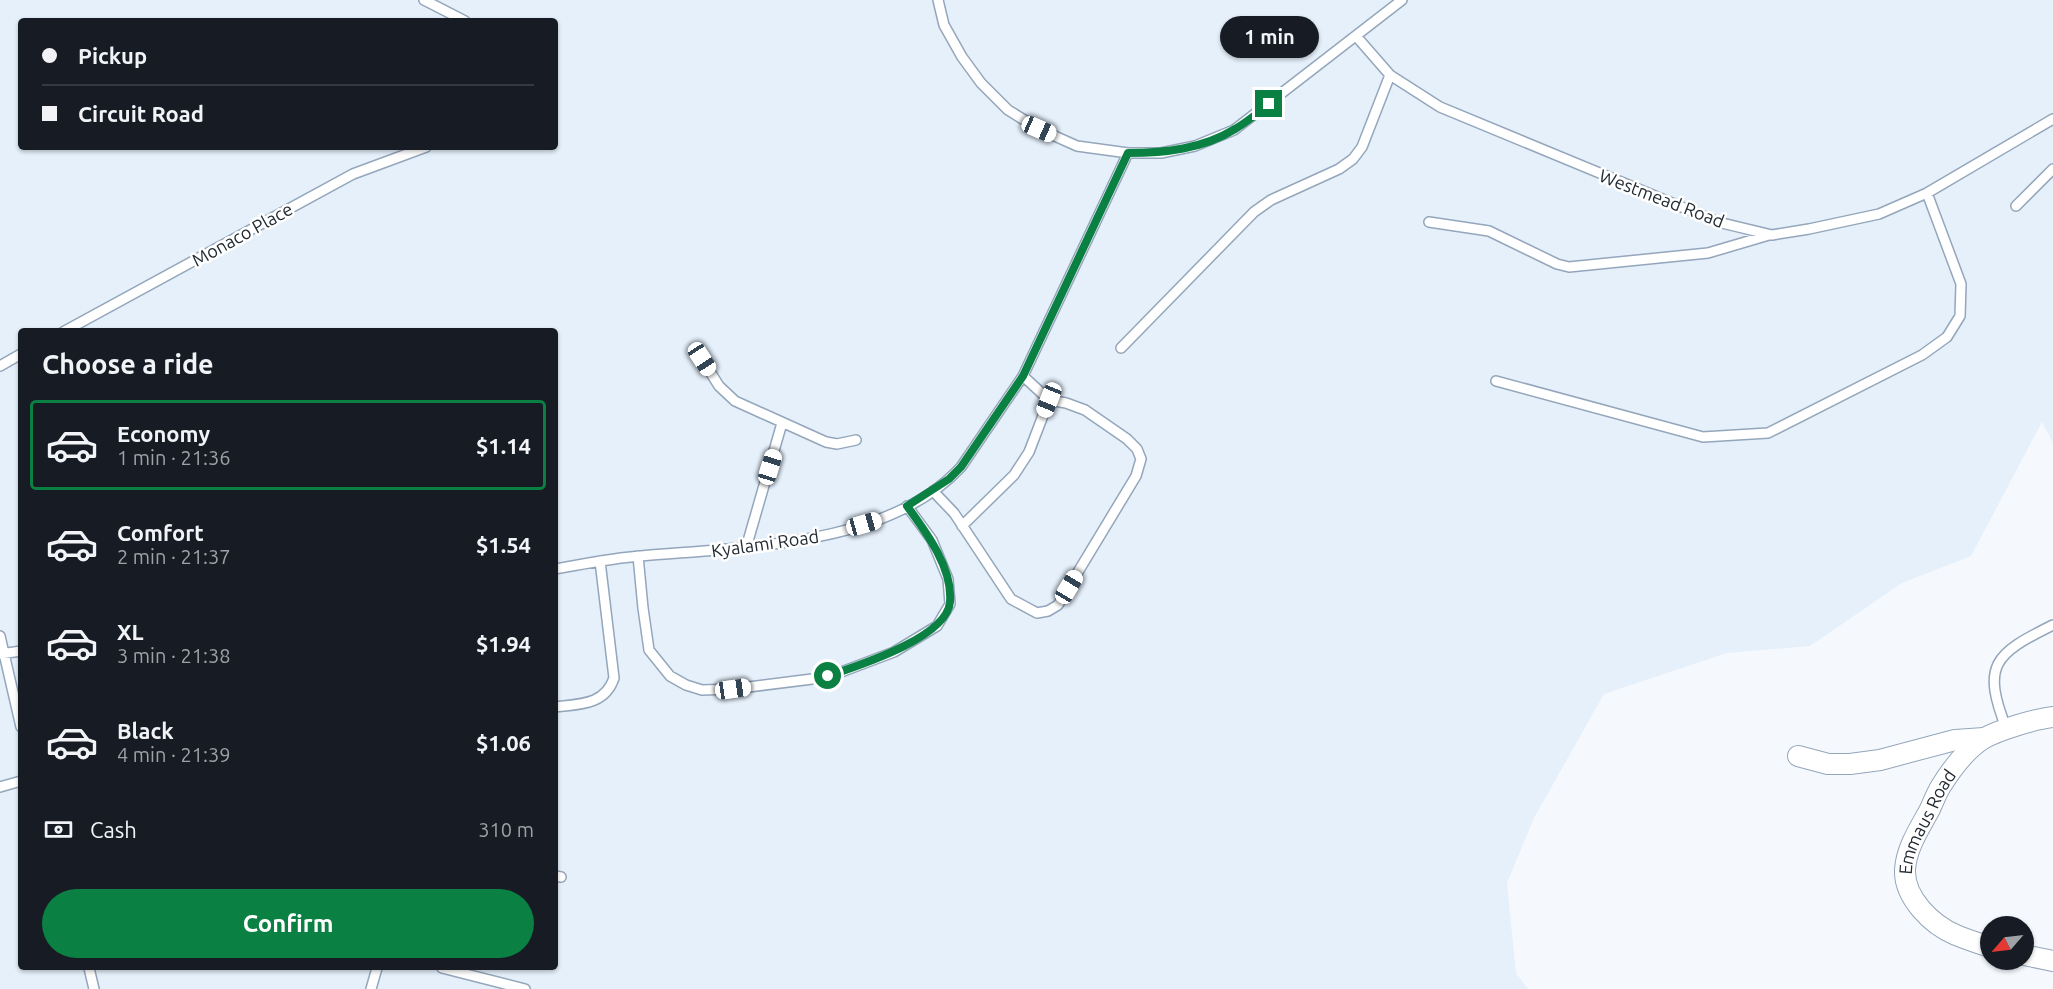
<!DOCTYPE html>
<html lang="en">
<head>
<meta charset="utf-8">
<style>
	body { margin:0; font-family:Ubuntu,sans-serif; background:#20242c; color:#f1f3f6; height:100vh; display:flex; flex-direction:column; font-size:22px; white-space:nowrap }
	* { box-sizing:border-box; margin:0 }
	p { font-size:20px; color:#9ea1a6 }
	.icon { flex:none; width:33px; height:33px; fill:none; stroke:currentColor; stroke-width:2; stroke-linecap:round; stroke-linejoin:round }
	.map { position:relative; flex:1; overflow:hidden }
	.side { position:absolute; left:18px; top:328px; width:540px; height:642px; display:flex; flex-direction:column; background:#171b24; border-radius:6px; box-shadow:0 2px 4px #0004 }
	.side>* { flex:none }
	.guide { position:absolute; left:18px; top:18px; width:540px; height:132px; border-radius:6px; box-shadow:0 2px 4px #0004; display:grid; align-content:center; height:132px; padding:0 24px; background:#171b24 }
	.needle { width:39px; rotate:242deg }
	.fabs { position:absolute; left:1980px; top:916px; display:grid; gap:12px }
	.fabs a { display:grid; place-items:center; width:54px; height:54px; border-radius:50%; background:#171b24; box-shadow:0 2px 4px #0004; font-size:30px }
	.end { position:absolute; width:27px; height:27px; margin:-14px; border:8px solid #0b8043; background:#fff; box-shadow:0 0 0 3px #fff }
	.from { border-radius:50% }
	.bubble { position:absolute; height:42px; border-radius:21px; background:#171b24; box-shadow:0 2px 4px #0004; font-size:20px; font-weight:600; line-height:42px; text-align:center }
	.car { position:absolute; width:18px; height:36px; margin:-18px -9px; border-radius:8px; box-shadow:0 0 4px 2px #0007; background:linear-gradient(#fff 24%,#345 0 40%,#fff 0 76%,#345 0 86%,#fff 0) }
	.guide b { display:flex; align-items:center; gap:21px; height:57px; font-size:22px }
	.guide b+b { border-top:2px solid #363941 }
	.guide i { width:15px; height:15px; background:#f1f3f6 }
	ul { padding:0; list-style:none }
	li { display:flex; align-items:center; gap:18px; height:90px; margin:0 12px 9px; padding:0 12px; border:3px solid transparent; border-radius:6px }
	li div { flex:1 }
	li b { display:block; font-size:22px }
	li em { font-style:normal; font-weight:600 }
	li.selected { border-color:#0b8043 }
	li>.icon { width:54px; height:54px; stroke-width:1.5 }
	h2 { padding:0 24px; font-size:27px; line-height:72px }
	.pay { display:flex; align-items:center; gap:15px; height:66px; padding:0 24px; font-size:22px }
	.pay p { margin-inline-start:auto }
	.primary-button { display:flex; gap:12px; margin-top:auto; padding:12px 24px }
	.primary-button a { flex:1; height:69px; border-radius:36px; background:#0b8043; color:#fff; font-size:24px; font-weight:600; line-height:69px; text-align:center }
	.map>svg:first-child { display:block }
	.built { fill:#e5f0fb; fill-rule:evenodd }
	.lines { fill:none; stroke-linecap:round; stroke-linejoin:round }
	.service-casing { stroke:#94a6bb; stroke-width:12 }
	.minor-casing { stroke:#94a6bb; stroke-width:22 }
	.service { stroke:#fff; stroke-width:9 }
	.minor { stroke:#fff; stroke-width:20 }
	.route { stroke:#0b8043; stroke-width:8 }
	.labels { text-anchor:middle; dominant-baseline:central; stroke-width:5; stroke-linejoin:round; paint-order:stroke }
	.street-label { font-size:18px; fill:#222a32; stroke:#fff }
</style>
</head>
<body>
<div class="map">
<svg width="2053" height="989" viewBox="0 0 2053 989">
	<rect width="100%" height="100%" fill="#f5f9fe"/>
	<path class="built" d="M 0,0 L 2053,0 L 2053,443 L 2042,422 L 1971,556 L 1902,583 L 1810,646 L 1727,653 L 1604,694 L 1534,818 L 1507,883 L 1516,973 L 1528,989 L 0,989 ZM 21,21 L 555,21 L 555,147 L 21,147 ZM 21,332 L 555,332 L 555,968 L 21,968 Z"/>
	<g class="lines">
		<defs>
			<path id="service" d="M 424,0 L 465,21
				M 938,0 L 944,25 L 962,57 L 981,83 L 1008,110 L 1039,129 L 1077,146 L 1128,153 L 1161,153 L 1195,146 L 1234,130 L 1402,0
				M 1356,36 L 1390,75 L 1440,107 L 1718,222 L 1772,235 L 1809,229 L 1879,214 L 1927,193 L 2053,119
				M 2016,206 L 2053,169
				M 1429,222 L 1489,231 L 1557,264 L 1569,267 L 1708,253 L 1769,235
				M 63,332 L 353,174 L 426,147
				M 1121,348 L 1254,212 L 1271,200 L 1339,169 L 1353,159 L 1362,147 L 1390,75
				M 702,359 L 719,386 L 735,401 L 826,442 L 837,444 L 856,440
				M 0,366 L 21,354
				M 1496,381 L 1703,437 L 1768,433 L 1922,355 L 1947,337 L 1960,316 L 1961,284 L 1927,193
				M 933,491 L 954,513 L 1011,599 L 1037,613 L 1048,611 L 1058,605 L 1136,476 L 1141,459 L 1137,449 L 1127,439 L 1085,410 L 1066,403 L 1049,400 L 1023,376
				M 962,526 L 1014,475 L 1029,452 L 1049,400
				M 746,548 L 782,423
				M 638,556 L 643,608 L 649,650 L 670,676 L 686,685 L 702,690 L 733,689 L 828,677 L 894,652 L 937,626 L 950,604 L 948,579 L 932,540 L 907,506
				M 555,569 C 584,564 612,558 641,556 C 742,547 887,547 961,467 L 1023,376 L 1128,153
				M 0,636 L 21,727
				M 0,654 L 21,651
				M 555,707 C 580,704 605,705 614,678 L 600,561
				M 2007,730 C 1981,665 1994,654 2053,625
				M 0,787 L 21,781
				M 555,876 L 561,877
				M 89,968 L 94,989
				M 442,968 L 525,989
				M 371,989 L 377,968"/>
			<g id="minor">
				<path d="M 1798,756 L 1828,764 L 1850,764 L 1880,760 L 1955,740 L 1984,738"/>
				<path id="s1" d="M 1990,947 C 1979,943 1967,940 1956,935 C 1932,925 1904,898 1905,870 C 1906,849 1919,829 1929,811 C 1933,803 1936,794 1941,786 C 1951,770 1967,749 1983,739 C 1998,730 2035,719 2053,717"/>
				<path d="M 2024,955 L 2053,961"/>
			</g>
		</defs>
		<use href="#service" class="service-casing"/>
		<use href="#minor" class="minor-casing"/>
		<use href="#service" class="service"/>
		<use href="#minor" class="minor"/>
	</g>
	<g class="lines">
		<path class="route" d="M 828,676 C 857,666 947,638 950,602 C 953,568 926,532 907,506 L 949,479 L 961,467 L 1023,376 L 1128,153 C 1164,153 1203,149 1235,129 C 1247,122 1258,113 1269,104"/>
	</g>
	<g class="labels">
		<g class="street-label">
			<text transform="translate(1662 198) rotate(21)">Westmead Road</text>
			<text transform="translate(242 234) rotate(-29)">Monaco Place</text>
			<text transform="translate(765 543) rotate(-8)">Kyalami Road</text>
			<text stroke="none"><textPath href="#s1" startOffset="176">Emmaus Road</textPath></text>
		</g>
	</g>
</svg>
<div class="fabs">
<a><svg class="needle" viewBox="-14 -14 28 28"><path d="M0-13l5 13h-10z" fill="#e53935"/><path d="M0 13l5-13h-10z" fill="#9ea1a6"/></svg></a>
</div>
<i class="end from" style="left:828px;top:676px"></i>
<i class="end" style="left:1269px;top:104px"></i>
<div class="bubble" style="left:1220px;top:16px;width:99px">1 min</div>
<i class="car" style="left:1039px;top:129px;rotate:114deg"></i>
<i class="car" style="left:702px;top:359px;rotate:147deg"></i>
<i class="car" style="left:1049px;top:400px;rotate:202deg"></i>
<i class="car" style="left:770px;top:467px;rotate:17deg"></i>
<i class="car" style="left:864px;top:524px;rotate:74deg"></i>
<i class="car" style="left:1069px;top:587px;rotate:31deg"></i>
<i class="car" style="left:733px;top:689px;rotate:82deg"></i>
<div class="guide">
<b><i class="from"></i>Pickup</b>
<b><i></i>Circuit Road</b>
</div>
<section class="side">
<h2>Choose a ride</h2>
<ul>
<li class="selected"><svg class="icon" aria-label="car" viewBox="0 0 24 24"><path d="M5 17H2v-5l4-1 3-4h7l3 4 3 1v5h-3M9 17h6M6 11h13"/><circle cx="7" cy="17" r="2"/><circle cx="17" cy="17" r="2"/></svg><div><b>Economy</b><p>1 min · 21:36</p></div><em>$1.14</em></li>
<li><svg class="icon" aria-label="car" viewBox="0 0 24 24"><path d="M5 17H2v-5l4-1 3-4h7l3 4 3 1v5h-3M9 17h6M6 11h13"/><circle cx="7" cy="17" r="2"/><circle cx="17" cy="17" r="2"/></svg><div><b>Comfort</b><p>2 min · 21:37</p></div><em>$1.54</em></li>
<li><svg class="icon" aria-label="car" viewBox="0 0 24 24"><path d="M5 17H2v-5l4-1 3-4h7l3 4 3 1v5h-3M9 17h6M6 11h13"/><circle cx="7" cy="17" r="2"/><circle cx="17" cy="17" r="2"/></svg><div><b>XL</b><p>3 min · 21:38</p></div><em>$1.94</em></li>
<li><svg class="icon" aria-label="car" viewBox="0 0 24 24"><path d="M5 17H2v-5l4-1 3-4h7l3 4 3 1v5h-3M9 17h6M6 11h13"/><circle cx="7" cy="17" r="2"/><circle cx="17" cy="17" r="2"/></svg><div><b>Black</b><p>4 min · 21:39</p></div><em>$1.06</em></li>
</ul>
<div class="pay"><svg class="icon" aria-label="cash" viewBox="0 0 24 24"><path d="M3 7h18v10H3z"/><circle cx="12" cy="12" r="2"/></svg>Cash<p>310 m</p></div>
<div class="primary-button"><a>Confirm</a></div>
</section>
</div>
</body>
</html>
